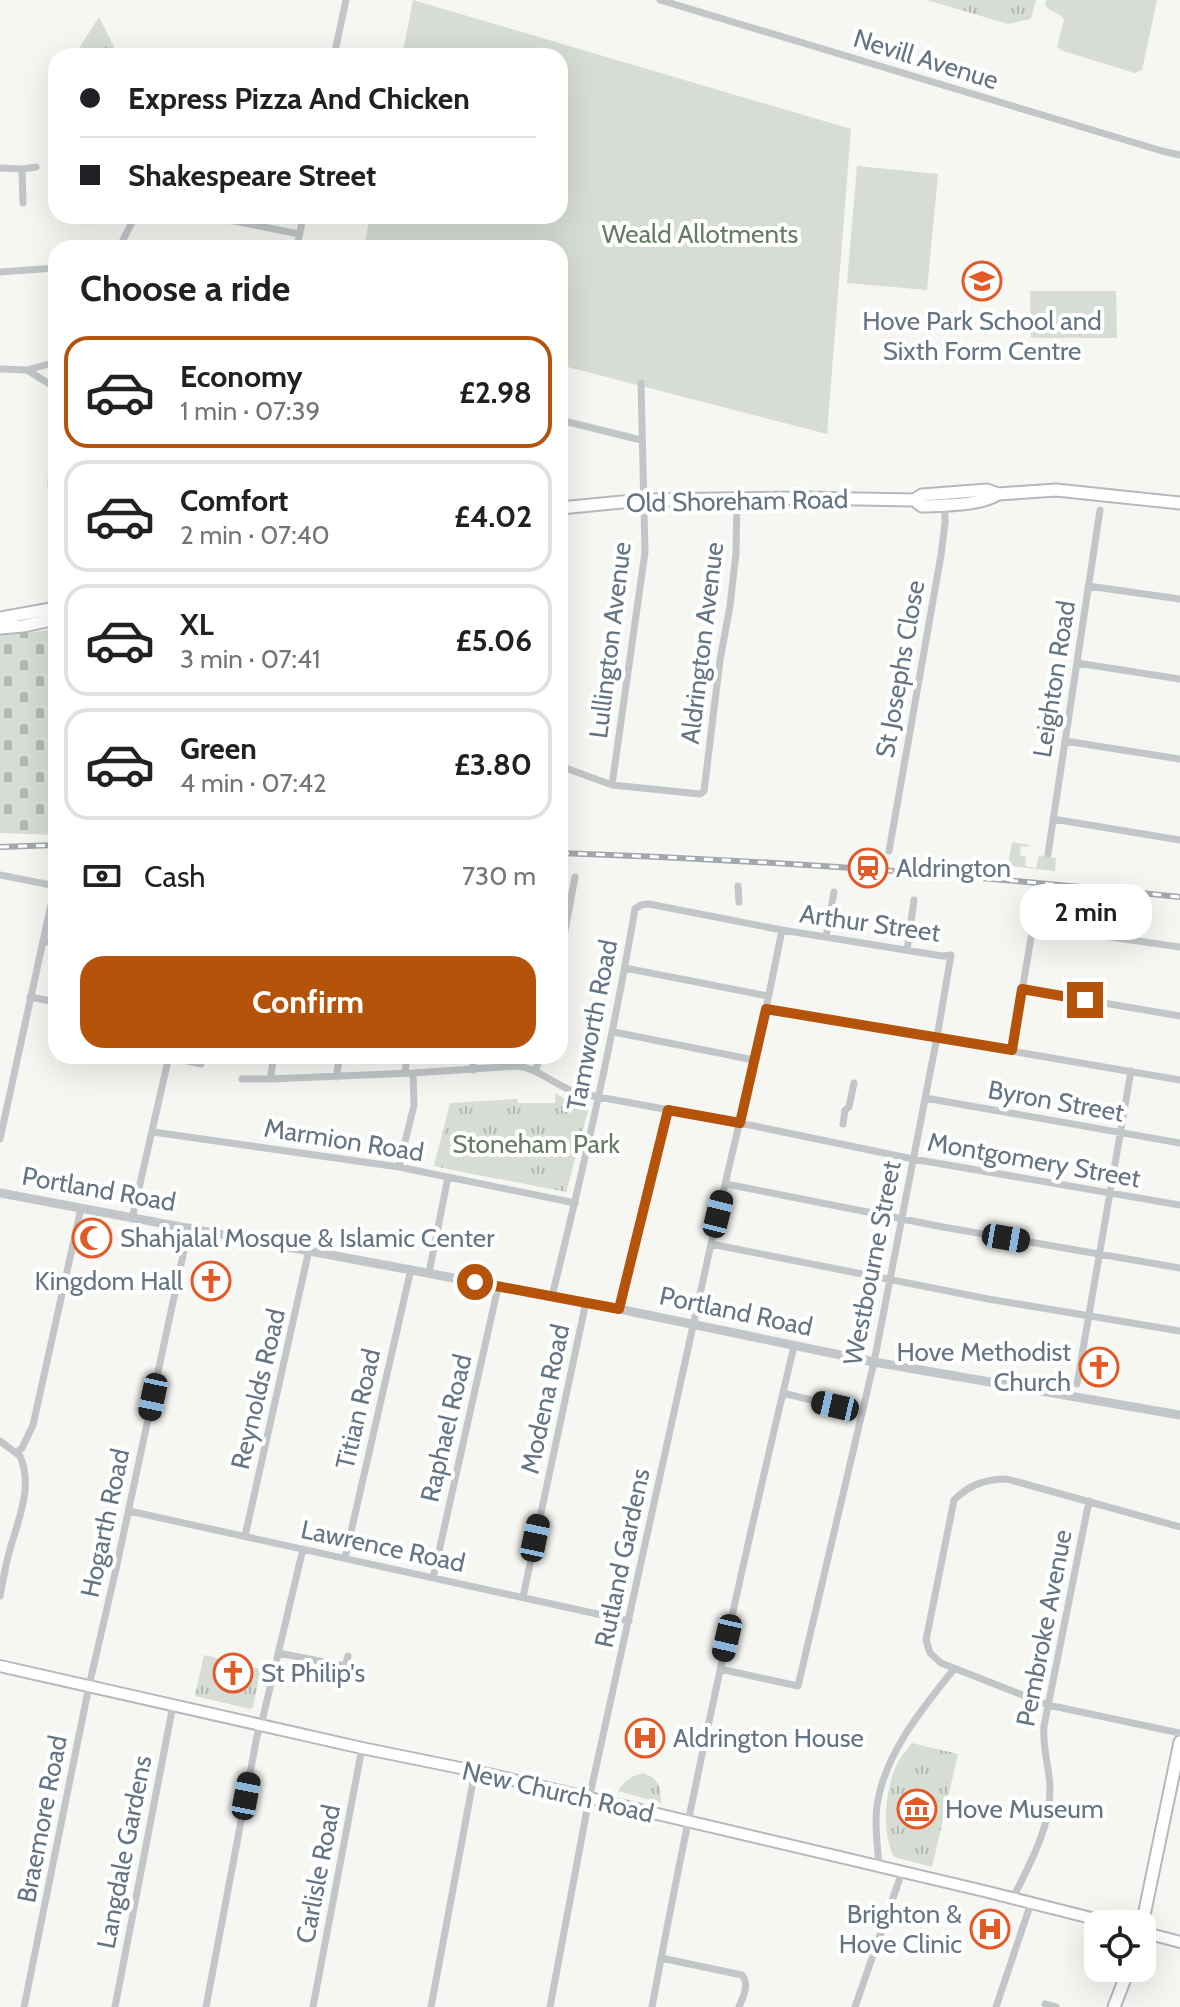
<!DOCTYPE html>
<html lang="en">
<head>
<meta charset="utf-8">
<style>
	body { margin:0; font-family:Cabin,sans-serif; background:#f6f6f6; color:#202124; height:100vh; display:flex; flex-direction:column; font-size:30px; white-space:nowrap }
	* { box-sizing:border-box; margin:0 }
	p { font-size:26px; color:#757577 }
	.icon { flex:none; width:44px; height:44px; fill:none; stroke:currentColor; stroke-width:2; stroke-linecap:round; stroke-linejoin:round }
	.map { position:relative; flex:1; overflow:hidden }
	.panel { position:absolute; left:48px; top:240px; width:520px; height:824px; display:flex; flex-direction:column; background:#fff; border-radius:24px; box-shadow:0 8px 32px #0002 }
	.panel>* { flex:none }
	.banner { position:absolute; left:48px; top:48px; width:520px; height:176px; border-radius:24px; box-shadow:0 8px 32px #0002; display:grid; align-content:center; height:176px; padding:0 32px; background:#fff }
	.fabs { position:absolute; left:1084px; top:1910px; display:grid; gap:16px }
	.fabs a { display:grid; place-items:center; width:72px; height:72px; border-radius:16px; background:#fff; box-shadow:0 8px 32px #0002; font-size:40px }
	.end { position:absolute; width:36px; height:36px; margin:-18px; border:10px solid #b45309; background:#fff; box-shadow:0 0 0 4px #fff }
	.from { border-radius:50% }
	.bubble { position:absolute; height:56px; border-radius:24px; background:#fff; box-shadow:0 8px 32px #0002; font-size:26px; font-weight:700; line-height:56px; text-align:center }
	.car { position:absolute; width:24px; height:48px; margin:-24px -12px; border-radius:10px; box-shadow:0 0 6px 2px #0007; background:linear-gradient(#222 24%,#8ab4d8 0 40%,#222 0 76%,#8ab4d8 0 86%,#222 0) }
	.banner b { display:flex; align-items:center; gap:28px; height:76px; font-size:30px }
	.banner b+b { border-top:2px solid #e0e0e0 }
	.banner i { width:20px; height:20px; background:#202124 }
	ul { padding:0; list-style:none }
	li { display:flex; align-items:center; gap:24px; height:112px; margin:0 16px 12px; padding:0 16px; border:4px solid #e0e0e0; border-radius:24px }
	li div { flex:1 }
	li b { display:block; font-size:30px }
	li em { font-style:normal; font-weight:700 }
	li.selected { border-color:#b45309 }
	li>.icon { width:72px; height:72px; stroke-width:1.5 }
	h2 { padding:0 32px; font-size:36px; line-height:96px }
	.pay { display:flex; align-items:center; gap:20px; height:88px; padding:0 32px; font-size:30px }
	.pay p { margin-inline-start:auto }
	.primary-button { display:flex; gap:16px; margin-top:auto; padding:16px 32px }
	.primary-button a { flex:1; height:92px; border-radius:24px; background:#b45309; color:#fff; font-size:32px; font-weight:700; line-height:92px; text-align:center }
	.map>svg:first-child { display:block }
	.grass { fill:url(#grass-tufts) }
	.cemetery { fill:url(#cemetery-stones) }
	.garden { fill:#d7ddd4 }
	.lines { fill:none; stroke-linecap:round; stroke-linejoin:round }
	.secondary-casing { stroke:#b4b9be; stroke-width:14 }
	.primary-casing { stroke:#b5b9bd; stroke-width:15 }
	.minor { stroke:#c2c6c9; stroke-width:7 }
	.tertiary { stroke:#c2c6c9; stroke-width:9 }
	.secondary { stroke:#fff; stroke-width:10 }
	.primary { stroke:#fff; stroke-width:11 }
	.rail-casing { stroke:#a2a8ae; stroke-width:6 }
	.rail { stroke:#fff; stroke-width:3; stroke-dasharray:9; stroke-linecap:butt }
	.route { stroke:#b45309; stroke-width:10 }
	.labels { text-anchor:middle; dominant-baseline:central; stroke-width:8; stroke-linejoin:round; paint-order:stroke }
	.street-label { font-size:26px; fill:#657584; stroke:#fff }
	.park-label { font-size:26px; fill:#687b64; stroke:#fff }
	.poi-label { font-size:26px; fill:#657584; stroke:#fff; text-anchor:start }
</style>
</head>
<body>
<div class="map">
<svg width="1180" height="2007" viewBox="0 0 1180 2007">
	<defs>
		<pattern id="grass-tufts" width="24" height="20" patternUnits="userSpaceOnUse" patternTransform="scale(2)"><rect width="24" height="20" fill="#d7ddd4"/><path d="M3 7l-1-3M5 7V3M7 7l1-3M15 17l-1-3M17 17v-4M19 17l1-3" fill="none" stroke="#b2b8b2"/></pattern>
		<pattern id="cemetery-stones" width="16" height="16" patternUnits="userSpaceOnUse" patternTransform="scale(2)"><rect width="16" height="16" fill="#d7ddd4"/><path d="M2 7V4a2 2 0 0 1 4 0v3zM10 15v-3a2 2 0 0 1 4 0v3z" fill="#b2b8b2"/></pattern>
	</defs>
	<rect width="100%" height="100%" fill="#f6f6f3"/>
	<path class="grass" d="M 927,0 L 1036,0 L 1031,19 L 1008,24 Z
		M 99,17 L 116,51 L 134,55 L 134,56 L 74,56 Z
		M 555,1093 L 563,1098 L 590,1104 L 566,1192 L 434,1166 L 450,1103 L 517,1099 L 518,1103 L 555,1103 Z
		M 204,1655 L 261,1669 L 253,1707 L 250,1709 L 195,1696 Z
		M 912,1743 L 958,1754 L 932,1867 L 894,1857 C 881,1832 885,1789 897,1764 C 901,1756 907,1750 912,1743 Z
		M 644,1773 C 660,1780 661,1786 661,1803 L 618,1791 C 625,1780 631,1776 644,1773 Z"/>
	<path class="cemetery" d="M 56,627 L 56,835 L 0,833 L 0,635 L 43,631 Z"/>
	<path class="garden" d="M 413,0 L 851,129 L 827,434 L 560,365 L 560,248 L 364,248 L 370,216 L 560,216 L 560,56 L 402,56 Z
		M 1046,0 L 1157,0 L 1142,70 L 1135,73 L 1063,51 L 1057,47 L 1064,19 C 1059,12 1049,12 1045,5 Z
		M 857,166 L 938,174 L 927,290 L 847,283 Z
		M 1030,291 L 1116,291 L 1117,338 L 1031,338 Z
		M 1012,842 L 1029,845 L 1028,847 L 1021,846 L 1020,855 L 1026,857 L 1025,866 L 1036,868 L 1039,855 L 1056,858 L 1055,871 L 1008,866 Z
		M 485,1135 L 507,1139 L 499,1179 L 447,1169 L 453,1139 L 483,1145 Z"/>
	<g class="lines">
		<defs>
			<path id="secondary" d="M 0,1666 L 362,1748 L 475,1771 L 984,1891 L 1115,1924
				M 1142,1932 L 1180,1942"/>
			<path id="primary" d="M 914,500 L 922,506 C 944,505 980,506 998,494
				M 560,508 L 643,500 L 804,498 L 914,500 L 922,495 L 987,490 L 998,494 L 1056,490 L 1180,503
				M 0,618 L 56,608
				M 0,628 L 23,626 L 56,619
				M 1142,1925 L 1180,1742
				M 1114,2007 L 1129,1968"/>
		</defs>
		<use href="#secondary" class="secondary-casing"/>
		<use href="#primary" class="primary-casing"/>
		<path class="minor" d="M 660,0 L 1162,151 L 1180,155
			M 334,56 L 346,0
			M 0,168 L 22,169 L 23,203
			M 22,169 L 36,167
			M 209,216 L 299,234
			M 119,248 L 135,216 L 137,216
			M 297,248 L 303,216
			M 0,272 L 56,268
			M 0,369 L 27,370 L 56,362
			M 27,370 L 56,388
			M 52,387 L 53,363
			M 560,420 L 641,440
			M 51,480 L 56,606
			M 1088,586 L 1180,599
			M 1077,663 L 1180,679
			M 1065,741 L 1180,759
			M 560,766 L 612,785 L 700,794 L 704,791 L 720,660 L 730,606 L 736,553 L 737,499
			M 612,785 L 645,552 L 641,383
			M 1053,819 L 1180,840
			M 889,851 L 941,555 L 945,523 L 945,494
			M 1048,854 L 1100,510
			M 0,875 L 56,886
			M 738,886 L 739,902
			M 826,937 L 834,892
			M 43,941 L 56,943
			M 907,950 L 914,900
			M 560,957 L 575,877
			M 625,968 L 768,996
			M 1022,989 L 1180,1016
			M 30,997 L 56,1002
			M 766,1009 L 1180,1080
			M 614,1032 L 754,1060
			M 1012,1050 L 1033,926 L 1180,947
			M 169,1057 L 201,1064 L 203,1056
			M 473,1070 L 474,1056
			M 535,1071 L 541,1056
			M 405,1073 L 407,1056
			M 336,1077 L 340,1056
			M 242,1079 L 270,1079 L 413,1073 L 518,1066 C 539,1069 556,1086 577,1093 L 740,1123 L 913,1159 L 1180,1205
			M 270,1079 L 274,1056
			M 925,1098 L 1180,1143
			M 843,1124 L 845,1110 L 849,1107 L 854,1083
			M 153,1132 L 399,1167 L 575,1203
			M 0,1139 L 55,886
			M 399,1167 L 414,1105 L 413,1073
			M 726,1184 L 943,1227 L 1180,1268
			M 132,1219 L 169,1056
			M 711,1244 L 988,1299 L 1180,1331
			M 429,1273 L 448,1177
			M 552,1296 C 584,1167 613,1039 635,909 L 641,905 L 649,904 L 782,930 L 942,956 L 951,955 L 937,1037 L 874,1362 L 798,1686 L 720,1669
			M 619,1309 L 668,1110
			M 1077,1384 L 1131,1071
			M 783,1393 L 835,1406
			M 0,1441 L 20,1456 C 34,1488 17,1522 9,1553 C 5,1567 3,1582 0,1596
			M 17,1452 L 22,1448 L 33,1425 L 81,1208
			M 129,1511 L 629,1621
			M 1180,1527 L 1007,1479 C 985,1479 969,1485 954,1500 L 926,1640 L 930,1653 L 941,1663 L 1048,1705 L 1180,1733
			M 245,1536 L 309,1250
			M 345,1558 L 411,1269
			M 433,1578 L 498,1287
			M 523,1597 L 586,1302
			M 278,1653 L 345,1666 L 348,1656
			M 879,1868 C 878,1847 874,1826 877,1805 C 885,1753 922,1709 954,1669
			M 1013,1898 C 1030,1863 1050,1829 1050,1790 C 1050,1768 1042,1749 1044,1726 L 1089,1501
			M 661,1958 L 742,1975 C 750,1984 743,1997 739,2007
			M 1045,2004 L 1056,2007
			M 24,2007 L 89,1686 L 116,1569 L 189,1227
			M 115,2007 L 173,1705
			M 206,2007 L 257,1736 L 263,1717 L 303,1549
			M 313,2007 L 362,1748
			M 431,2007 L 475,1771
			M 550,2007 L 589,1799 L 711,1244 L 766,1009 L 782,930
			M 652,2007 C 693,1785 742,1565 794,1346
			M 855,2007 L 902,1872
			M 996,2007 L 1031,1903"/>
		<path class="tertiary" d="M 0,1193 L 619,1309 L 874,1362 L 1180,1415"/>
		<use href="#secondary" class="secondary"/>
		<use href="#primary" class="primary"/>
		<defs>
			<path id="rail" d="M 0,847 L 56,845
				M 560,853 C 767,860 974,875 1180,897"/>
		</defs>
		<use href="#rail" class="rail-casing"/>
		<use href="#rail" class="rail"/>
	</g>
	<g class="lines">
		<path class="route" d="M 475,1282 L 619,1309 L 668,1110 L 740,1123 L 766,1009 L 1012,1050 L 1022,989 L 1085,1000"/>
	</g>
	<defs>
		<symbol id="school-ring" viewBox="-11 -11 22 22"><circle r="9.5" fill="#fff" stroke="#e35a26" stroke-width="1.5"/><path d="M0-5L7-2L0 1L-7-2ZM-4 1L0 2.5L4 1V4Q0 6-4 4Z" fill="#e35a26"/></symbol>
		<symbol id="station-ring" viewBox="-11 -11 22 22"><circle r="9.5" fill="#fff" stroke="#e35a26" stroke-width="1.5"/><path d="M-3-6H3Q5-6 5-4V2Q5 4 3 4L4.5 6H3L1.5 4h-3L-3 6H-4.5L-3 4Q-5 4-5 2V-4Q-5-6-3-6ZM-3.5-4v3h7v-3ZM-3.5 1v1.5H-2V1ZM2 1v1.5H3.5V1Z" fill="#e35a26"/></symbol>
		<symbol id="mosque-ring" viewBox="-11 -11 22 22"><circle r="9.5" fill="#fff" stroke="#e35a26" stroke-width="1.5"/><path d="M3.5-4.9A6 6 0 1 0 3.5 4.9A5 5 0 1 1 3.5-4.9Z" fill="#e35a26"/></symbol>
		<symbol id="church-ring" viewBox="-11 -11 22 22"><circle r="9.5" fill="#fff" stroke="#e35a26" stroke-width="1.5"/><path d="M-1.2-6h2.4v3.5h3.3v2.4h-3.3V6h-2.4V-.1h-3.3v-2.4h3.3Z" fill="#e35a26"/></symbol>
		<symbol id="hospital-ring" viewBox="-11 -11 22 22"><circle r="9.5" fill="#fff" stroke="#e35a26" stroke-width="1.5"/><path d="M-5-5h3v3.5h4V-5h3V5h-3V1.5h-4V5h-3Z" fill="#e35a26"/></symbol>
		<symbol id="museum-ring" viewBox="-11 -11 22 22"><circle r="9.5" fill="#fff" stroke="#e35a26" stroke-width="1.5"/><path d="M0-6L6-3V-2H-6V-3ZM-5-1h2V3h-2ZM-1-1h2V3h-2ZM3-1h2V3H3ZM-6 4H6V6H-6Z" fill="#e35a26"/></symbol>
	</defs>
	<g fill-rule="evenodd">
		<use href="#school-ring" x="960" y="259" width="44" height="44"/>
		<use href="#station-ring" x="846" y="846" width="44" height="44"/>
		<use href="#mosque-ring" x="70" y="1216" width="44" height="44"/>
		<use href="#church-ring" x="189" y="1259" width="44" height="44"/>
		<use href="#church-ring" x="1077" y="1345" width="44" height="44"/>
		<use href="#church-ring" x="211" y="1651" width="44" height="44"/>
		<use href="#hospital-ring" x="623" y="1716" width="44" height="44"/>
		<use href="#museum-ring" x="895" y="1787" width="44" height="44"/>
		<use href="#hospital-ring" x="968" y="1907" width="44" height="44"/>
	</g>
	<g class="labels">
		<g class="street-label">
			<text transform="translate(926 59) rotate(17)">Nevill Avenue</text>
			<text transform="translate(737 501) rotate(-1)">Old Shoreham Road</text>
			<text transform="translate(610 640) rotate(-83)">Lullington Avenue</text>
			<text transform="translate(702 643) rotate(-83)">Aldrington Avenue</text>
			<text transform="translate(900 669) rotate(-80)">St Josephs Close</text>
			<text transform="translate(1054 679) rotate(-81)">Leighton Road</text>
			<text transform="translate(870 923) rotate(8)">Arthur Street</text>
			<text transform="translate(592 1025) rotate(-79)">Tamworth Road</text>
			<text transform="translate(1056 1101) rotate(10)">Byron Street</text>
			<text transform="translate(344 1140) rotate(9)">Marmion Road</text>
			<text transform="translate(1034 1160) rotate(10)">Montgomery Street</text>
			<text transform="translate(99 1189) rotate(10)">Portland Road</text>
			<text transform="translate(872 1263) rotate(-79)">Westbourne Street</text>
			<text transform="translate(736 1311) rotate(12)">Portland Road</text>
			<text transform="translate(258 1389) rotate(-77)">Reynolds Road</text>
			<text transform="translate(545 1399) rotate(-78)">Modena Road</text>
			<text transform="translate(358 1409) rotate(-77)">Titian Road</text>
			<text transform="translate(446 1428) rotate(-77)">Raphael Road</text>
			<text transform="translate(105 1523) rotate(-78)">Hogarth Road</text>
			<text transform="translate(383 1546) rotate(12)">Lawrence Road</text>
			<text transform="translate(622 1558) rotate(-78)">Rutland Gardens</text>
			<text transform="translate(1044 1628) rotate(-79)">Pembroke Avenue</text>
			<text transform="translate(558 1792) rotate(13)">New Church Road</text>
			<text transform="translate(42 1819) rotate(-79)">Braemore Road</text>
			<text transform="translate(124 1852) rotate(-79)">Langdale Gardens</text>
			<text transform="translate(318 1874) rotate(-79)">Carlisle Road</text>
		</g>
		<g class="park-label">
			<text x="700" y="234">Weald Allotments</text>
			<text x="536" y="1144">Stoneham Park</text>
		</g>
		<g class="poi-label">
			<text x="982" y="321" text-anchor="middle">Hove Park School and<tspan x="982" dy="30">Sixth Form Centre</tspan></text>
			<text x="896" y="868">Aldrington</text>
			<text x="120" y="1238">Shahjalal Mosque &amp; Islamic Center</text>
			<text x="183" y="1281" text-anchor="end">Kingdom Hall</text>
			<text x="1071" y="1352" text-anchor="end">Hove Methodist<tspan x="1071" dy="30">Church</tspan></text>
			<text x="261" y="1673">St Philip's</text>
			<text x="673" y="1738">Aldrington House</text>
			<text x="945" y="1809">Hove Museum</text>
			<text x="962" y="1914" text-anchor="end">Brighton &amp;<tspan x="962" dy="30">Hove Clinic</tspan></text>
		</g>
	</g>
</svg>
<div class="fabs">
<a><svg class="icon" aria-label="locate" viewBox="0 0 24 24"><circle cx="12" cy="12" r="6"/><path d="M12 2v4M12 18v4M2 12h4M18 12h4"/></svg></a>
</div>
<i class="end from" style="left:475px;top:1282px"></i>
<i class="end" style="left:1085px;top:1000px"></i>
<div class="bubble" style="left:1020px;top:884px;width:132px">2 min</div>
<i class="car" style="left:718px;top:1214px;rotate:14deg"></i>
<i class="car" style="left:1006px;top:1238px;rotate:100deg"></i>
<i class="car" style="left:153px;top:1397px;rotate:192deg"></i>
<i class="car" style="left:835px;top:1406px;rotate:283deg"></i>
<i class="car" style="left:535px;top:1538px;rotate:12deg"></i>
<i class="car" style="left:727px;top:1638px;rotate:193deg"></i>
<i class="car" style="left:246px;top:1796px;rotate:11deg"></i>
<div class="banner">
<b><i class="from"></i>Express Pizza And Chicken</b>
<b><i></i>Shakespeare Street</b>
</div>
<section class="panel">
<h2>Choose a ride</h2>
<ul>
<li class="selected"><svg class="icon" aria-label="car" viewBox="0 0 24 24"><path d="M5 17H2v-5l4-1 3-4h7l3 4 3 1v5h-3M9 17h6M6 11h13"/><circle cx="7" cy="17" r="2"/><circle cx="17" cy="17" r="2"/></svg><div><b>Economy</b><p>1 min · 07:39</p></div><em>£2.98</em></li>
<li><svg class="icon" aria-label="car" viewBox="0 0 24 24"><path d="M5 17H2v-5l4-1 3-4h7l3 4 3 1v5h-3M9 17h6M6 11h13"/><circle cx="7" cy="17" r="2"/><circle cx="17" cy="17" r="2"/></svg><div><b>Comfort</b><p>2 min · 07:40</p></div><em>£4.02</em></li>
<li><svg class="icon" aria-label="car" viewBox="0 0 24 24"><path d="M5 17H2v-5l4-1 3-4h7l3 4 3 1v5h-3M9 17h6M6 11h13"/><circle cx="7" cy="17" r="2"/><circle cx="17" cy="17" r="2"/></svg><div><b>XL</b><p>3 min · 07:41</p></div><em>£5.06</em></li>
<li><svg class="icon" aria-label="car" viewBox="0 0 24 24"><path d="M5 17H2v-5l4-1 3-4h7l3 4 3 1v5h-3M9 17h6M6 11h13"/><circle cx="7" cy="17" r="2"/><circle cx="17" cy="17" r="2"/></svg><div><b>Green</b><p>4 min · 07:42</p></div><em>£3.80</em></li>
</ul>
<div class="pay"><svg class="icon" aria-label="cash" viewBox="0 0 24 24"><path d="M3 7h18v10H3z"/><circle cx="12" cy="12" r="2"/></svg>Cash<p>730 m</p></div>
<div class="primary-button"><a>Confirm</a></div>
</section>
</div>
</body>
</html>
